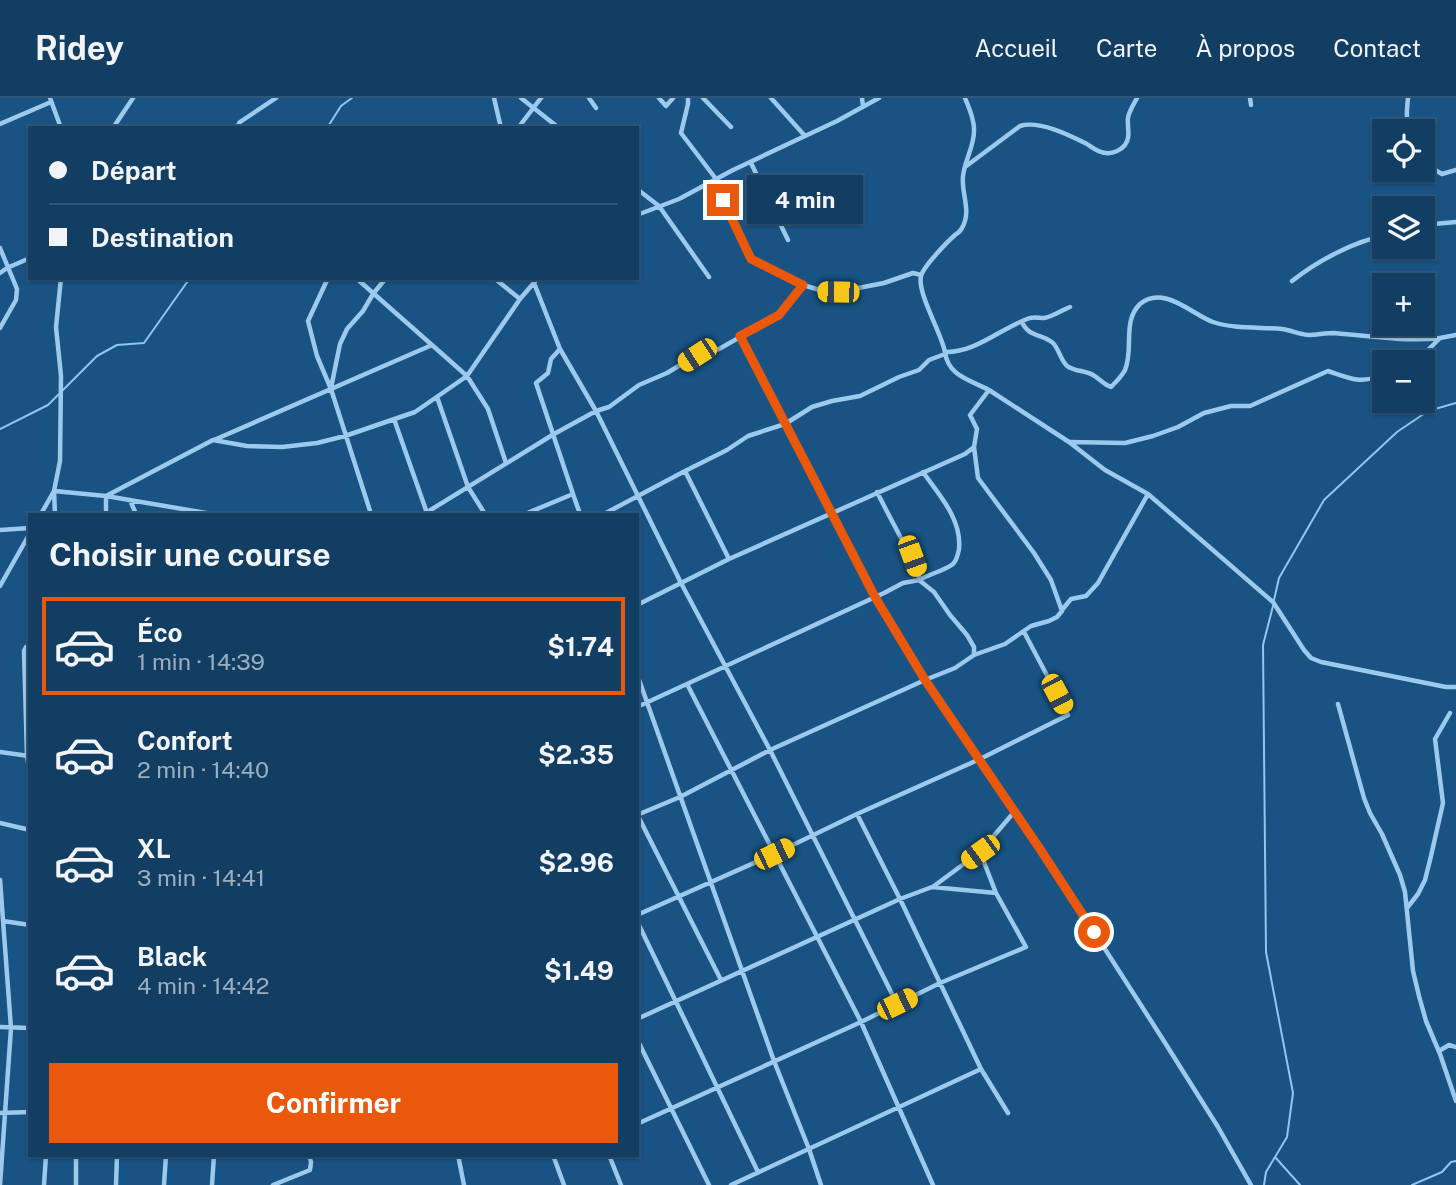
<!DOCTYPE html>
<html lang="fr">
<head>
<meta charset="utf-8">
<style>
	body { margin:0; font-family:"Public Sans",sans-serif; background:#1b4569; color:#f1f3f6; height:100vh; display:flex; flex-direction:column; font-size:26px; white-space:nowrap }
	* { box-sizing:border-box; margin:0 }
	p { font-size:23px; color:#9caebe }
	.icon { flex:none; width:38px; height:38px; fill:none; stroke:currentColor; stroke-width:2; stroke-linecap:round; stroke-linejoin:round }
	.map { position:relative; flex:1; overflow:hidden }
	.side { position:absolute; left:28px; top:415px; width:611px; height:644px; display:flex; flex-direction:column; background:#123e63; border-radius:0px; box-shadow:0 2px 5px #0004,0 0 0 2px #315778 }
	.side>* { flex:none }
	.banner { position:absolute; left:28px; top:28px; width:611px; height:154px; border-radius:0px; box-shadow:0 2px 5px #0004,0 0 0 2px #315778; display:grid; align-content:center; height:154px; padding:0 21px; background:#123e63 }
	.buttons { position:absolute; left:1372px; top:21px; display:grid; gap:14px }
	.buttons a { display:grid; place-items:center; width:63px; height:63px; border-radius:0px; background:#123e63; box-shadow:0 2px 5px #0004,0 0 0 2px #315778; font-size:35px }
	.end { position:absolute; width:32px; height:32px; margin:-16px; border:9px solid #ea580c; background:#fff; box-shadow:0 0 0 4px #fff }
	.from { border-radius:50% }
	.bubble { position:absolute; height:49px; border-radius:0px; background:#123e63; box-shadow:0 2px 5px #0004,0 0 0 2px #315778; font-size:23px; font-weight:700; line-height:49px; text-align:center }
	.car { position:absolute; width:21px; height:42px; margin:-21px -10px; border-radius:9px; box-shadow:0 0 5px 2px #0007; background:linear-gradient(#f5c518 24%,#345 0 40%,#f5c518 0 76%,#345 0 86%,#f5c518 0) }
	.banner b { display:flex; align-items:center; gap:24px; height:66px; font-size:26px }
	.banner b+b { border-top:2px solid #315778 }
	.banner i { width:18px; height:18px; background:#f1f3f6 }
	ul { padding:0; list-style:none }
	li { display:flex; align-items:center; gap:21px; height:98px; margin:0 14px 10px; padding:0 7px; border:4px solid transparent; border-radius:0px }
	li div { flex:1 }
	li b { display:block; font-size:26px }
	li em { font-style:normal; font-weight:700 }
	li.active { border-color:#ea580c }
	li>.icon { width:63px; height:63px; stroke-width:1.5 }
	h2 { padding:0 21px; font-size:32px; line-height:84px }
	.button { display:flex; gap:14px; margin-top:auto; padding:14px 21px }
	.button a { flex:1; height:80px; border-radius:0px; background:#ea580c; color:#fff; font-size:28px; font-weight:700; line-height:80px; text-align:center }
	header { display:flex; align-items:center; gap:42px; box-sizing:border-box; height:98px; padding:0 35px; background:#123e63; border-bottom:2px solid #315778 }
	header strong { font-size:33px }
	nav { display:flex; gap:38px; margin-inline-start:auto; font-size:24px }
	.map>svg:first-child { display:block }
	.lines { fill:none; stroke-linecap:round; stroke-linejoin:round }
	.stream { stroke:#90c6ef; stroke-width:2 }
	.street { stroke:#9dcaec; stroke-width:4.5 }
	.route { stroke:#ea580c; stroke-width:9 }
</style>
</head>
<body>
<header>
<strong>Ridey</strong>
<nav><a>Accueil</a><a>Carte</a><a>À propos</a><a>Contact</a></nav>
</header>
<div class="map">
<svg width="1456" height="1087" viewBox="0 0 1456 1087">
	<rect width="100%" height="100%" fill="#185384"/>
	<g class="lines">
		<path class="stream" d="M 327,30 L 341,8 L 352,0
			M 63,292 L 97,258 L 117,247 L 144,245 L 190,180
			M 0,331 L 48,307 L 59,296
			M 1274,502 L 1279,480 L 1324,402 L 1397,334 L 1428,313 L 1456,305
			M 1275,1059 L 1300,1087
			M 1264,1087 L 1266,1074 L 1287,1039 L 1293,995 L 1266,854 L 1263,547 L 1273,508
			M 1412,1087 L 1442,1074 L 1451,1064 L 1456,1063"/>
		<path class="street" d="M 50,0 L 61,30
			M 494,0 L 501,30
			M 521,0 L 559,30
			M 589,0 L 596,10
			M 659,0 L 666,8 L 673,0
			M 688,0 L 688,6 L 681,35 L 716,81
			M 703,0 L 731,29
			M 771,0 L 805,38
			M 862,0 L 863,8
			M 1250,0 L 1251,7
			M 1408,0 C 1407,13 1404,23 1414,33
			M 0,26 L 51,4
			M 113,30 L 133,0
			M 236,30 L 240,24 L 276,0
			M 518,30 L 541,0
			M 751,65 L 788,142
			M 1423,65 L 1442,76 L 1456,72
			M 965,69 L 1020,28 C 1039,22 1069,37 1087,46 C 1093,50 1099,55 1106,55 C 1113,56 1121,52 1125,47 C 1131,39 1127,29 1128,20 C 1129,13 1134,6 1137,0
			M 714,82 L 751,161 L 803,187 L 823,193 L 838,194 L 884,185 L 913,175 L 921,177
			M 637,91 L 659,108 L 709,179
			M 637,117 L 679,101 L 733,72 L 837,23 L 879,0
			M 1423,127 L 1456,124
			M 0,150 L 17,191 L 16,202 L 0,230
			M 0,175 L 7,170 L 30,160
			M 328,180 L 308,223 L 317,258 L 331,291 L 371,416
			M 356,180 L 432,247
			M 494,180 L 520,201
			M 1292,183 C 1316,164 1354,143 1384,138
			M 1022,224 C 1028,239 1043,236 1053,245 C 1059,251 1060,261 1067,268 C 1075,274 1085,272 1093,277 C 1100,281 1103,286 1111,289 C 1116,284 1122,278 1125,272 C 1134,251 1122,223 1140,206 C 1163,186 1193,217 1213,224 C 1233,231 1261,229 1282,231 C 1290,232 1299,236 1308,237 C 1316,237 1325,235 1334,235 C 1369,238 1406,244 1440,240
			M 740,238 L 875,498 L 925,582 L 1053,770 L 1162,940 L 1218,1029 L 1251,1087
			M 560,251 L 596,313 L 609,309 L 639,287 L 667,275 L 697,257 L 719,251 L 779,217 L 803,187
			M 945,254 C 941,234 917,195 921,178 C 923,169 947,144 955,137 C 960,133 959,135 962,130 C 972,113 961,96 963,78 C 965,61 975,47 974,31 C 974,20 969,10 965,0
			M 1406,264 L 1423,257 L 1440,240 L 1456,237
			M 331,290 L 340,246 L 347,231 L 363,213 L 373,196 L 386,180
			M 989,292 L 1069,344 L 1105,372 L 1148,396 L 1273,504 L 1304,552 L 1311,560 L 1321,564 L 1446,589 L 1456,589
			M 437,299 L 468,389 L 485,416
			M 394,321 L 427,415
			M 214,342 L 432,247 L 467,278 L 488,311 L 506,365
			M 1070,344 L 1125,345 L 1153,338 L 1178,329 L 1204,315 L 1231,308 L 1250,308 L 1328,273 C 1352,281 1359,286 1384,277
			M 974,349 L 977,331 L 970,317 L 989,292 C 970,282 948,278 945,254 C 975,255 1000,231 1027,221 C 1033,218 1038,220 1044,220 C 1052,219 1062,212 1070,209
			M 685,373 L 727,352 L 748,338 L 785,326 L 812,309 L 832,303 L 860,298 L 899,279 L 919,272 L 929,262 L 945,256
			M 877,394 C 885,410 893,425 901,440 C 908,453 920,466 919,482 C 929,476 944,473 953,466 C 957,462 958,456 959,451 C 962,421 939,397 923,374
			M 573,396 L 580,416
			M 130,402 L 136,416
			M 41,416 L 54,393 L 60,363 L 61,278 L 56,229 L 61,180
			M 55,416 L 54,393 L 106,398 L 212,416
			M 106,416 L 106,398 L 213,342 L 247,348 L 282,349 L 317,345 L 345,338 L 415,314 L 467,278 L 520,201 L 538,180
			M 424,416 L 554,336 L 596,313 L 681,485 L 770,652 L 897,906
			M 525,416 L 573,396 L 536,285 L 548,275 L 551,261 L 560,251 L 534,185 L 534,180
			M 604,416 L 685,373 L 729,461
			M 0,432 L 30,430
			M 0,488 L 30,435
			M 637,507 L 729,461 L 965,356 L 974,349 L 978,380 L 1034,455 L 1051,482 L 1062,513 L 1057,519 L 1049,523 L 1031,528 L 1005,546 L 974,557 L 955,570 L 925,582 L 770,652 L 680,699 L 637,717
			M 1062,512 L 1071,501 L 1086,498 L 1098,485 L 1148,396
			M 30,548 L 26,549 L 24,553 L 27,658 L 30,676
			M 637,576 L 774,963 L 809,1051 L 821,1087
			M 687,586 L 861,924 L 933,1087
			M 1338,606 L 1364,700 L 1370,715 L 1382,736 L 1400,777 L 1405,794 L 1413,873 L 1419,898 L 1426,923 L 1440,956 L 1456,1003
			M 637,609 L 884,495 L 903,485 L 919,482 L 934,494 L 950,517 L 967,537 L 974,549 L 974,557
			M 0,654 L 29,658
			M 637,716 L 721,882
			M 857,716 L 900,801 L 981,971 L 1008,1015
			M 0,725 L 30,732
			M 0,782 L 11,930 L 0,1087
			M 934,788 L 980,754 L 1015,713
			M 1407,810 L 1418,796 L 1425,782 L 1431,758 L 1443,705 L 1435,641 L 1450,615
			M 637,817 L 774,756 L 857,716 L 980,661 L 1068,617 L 1024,534
			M 3,823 L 30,827
			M 637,823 L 758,1074
			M 637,921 L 900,801 L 932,789 L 996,795
			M 0,929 L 30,930
			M 637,941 L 709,1087
			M 1439,953 L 1449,947 L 1456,949
			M 0,1015 L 30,1014
			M 637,1026 L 861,924 L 940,885 L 1026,849 L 996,795 L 980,754
			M 458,1057 L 464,1087
			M 553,1057 L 564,1087
			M 609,1057 L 621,1087
			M 44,1087 L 46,1057
			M 76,1087 L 76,1057
			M 116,1087 L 117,1057
			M 164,1087 L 166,1057
			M 212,1087 L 214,1057
			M 273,1087 L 310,1072 L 311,1064 L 309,1057
			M 731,1087 L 981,971"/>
	</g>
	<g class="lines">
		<path class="route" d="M 723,102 L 751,161 L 803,187 L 779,217 L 740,238 L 875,499 L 925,582 L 1040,751 L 1094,834"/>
	</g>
</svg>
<div class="buttons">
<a><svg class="icon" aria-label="locate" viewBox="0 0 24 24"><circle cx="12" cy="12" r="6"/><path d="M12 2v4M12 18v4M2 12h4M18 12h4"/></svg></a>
<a><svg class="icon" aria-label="layers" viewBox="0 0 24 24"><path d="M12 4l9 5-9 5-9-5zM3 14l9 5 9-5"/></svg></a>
<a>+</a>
<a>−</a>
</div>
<i class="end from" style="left:1094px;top:834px"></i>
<i class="end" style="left:723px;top:102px"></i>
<div class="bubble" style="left:747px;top:77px;width:116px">4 min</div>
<i class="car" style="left:838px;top:194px;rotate:271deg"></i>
<i class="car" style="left:697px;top:257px;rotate:237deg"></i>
<i class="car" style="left:912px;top:458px;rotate:160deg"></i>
<i class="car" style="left:1057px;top:596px;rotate:152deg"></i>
<i class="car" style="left:980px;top:754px;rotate:234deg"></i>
<i class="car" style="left:774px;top:756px;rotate:64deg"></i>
<i class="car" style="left:897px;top:906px;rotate:64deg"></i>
<div class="banner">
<b><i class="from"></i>Départ</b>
<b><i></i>Destination</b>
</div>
<section class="side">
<h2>Choisir une course</h2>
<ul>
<li class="active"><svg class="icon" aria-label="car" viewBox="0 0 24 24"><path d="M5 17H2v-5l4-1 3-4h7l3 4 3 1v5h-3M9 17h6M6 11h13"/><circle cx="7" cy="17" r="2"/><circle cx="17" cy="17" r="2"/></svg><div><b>Éco</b><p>1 min · 14:39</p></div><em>$1.74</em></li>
<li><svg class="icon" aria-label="car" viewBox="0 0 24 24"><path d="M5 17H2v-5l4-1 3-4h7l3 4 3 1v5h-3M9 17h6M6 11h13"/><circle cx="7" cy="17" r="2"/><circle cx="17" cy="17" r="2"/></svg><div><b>Confort</b><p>2 min · 14:40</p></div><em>$2.35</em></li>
<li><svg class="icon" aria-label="car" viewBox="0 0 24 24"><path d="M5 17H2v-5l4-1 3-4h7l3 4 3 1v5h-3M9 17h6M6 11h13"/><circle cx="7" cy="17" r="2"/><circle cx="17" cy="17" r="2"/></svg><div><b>XL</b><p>3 min · 14:41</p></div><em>$2.96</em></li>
<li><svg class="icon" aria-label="car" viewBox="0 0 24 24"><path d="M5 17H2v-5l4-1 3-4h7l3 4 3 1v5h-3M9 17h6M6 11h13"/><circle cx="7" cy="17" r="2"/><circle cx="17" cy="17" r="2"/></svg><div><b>Black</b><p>4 min · 14:42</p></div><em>$1.49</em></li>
</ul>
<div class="button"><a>Confirmer</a></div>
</section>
</div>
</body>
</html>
